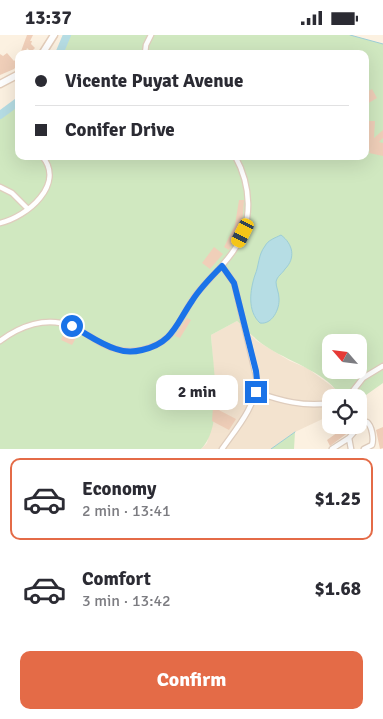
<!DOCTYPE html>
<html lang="en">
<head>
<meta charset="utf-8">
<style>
	body { margin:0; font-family:Signika,sans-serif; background:#f2f2f3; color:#2b2b33; height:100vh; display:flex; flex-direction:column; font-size:19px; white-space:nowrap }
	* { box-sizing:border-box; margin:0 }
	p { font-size:16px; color:#7c7c81 }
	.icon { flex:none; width:28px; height:28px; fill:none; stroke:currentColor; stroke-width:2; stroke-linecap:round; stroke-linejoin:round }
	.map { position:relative; height:414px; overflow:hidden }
	.drawer { display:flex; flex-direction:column; background:#fff; flex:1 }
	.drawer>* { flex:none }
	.banner { position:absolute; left:15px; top:15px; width:354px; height:110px; border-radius:10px; box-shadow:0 5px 20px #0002; display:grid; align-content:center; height:110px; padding:0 20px; background:#fff }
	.needle { width:32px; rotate:298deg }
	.tools { position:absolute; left:322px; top:299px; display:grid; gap:10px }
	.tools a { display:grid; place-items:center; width:45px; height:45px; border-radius:10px; background:#fff; box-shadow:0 5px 20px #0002; font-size:25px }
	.end { position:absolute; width:22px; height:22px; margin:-11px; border:6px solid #1a73e8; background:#fff; box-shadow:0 0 0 2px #fff }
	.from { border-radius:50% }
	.bubble { position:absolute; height:35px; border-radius:10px; background:#fff; box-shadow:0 5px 20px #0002; font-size:16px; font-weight:800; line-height:35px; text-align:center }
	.car { position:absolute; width:15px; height:30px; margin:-15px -8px; border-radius:6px; box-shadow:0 0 4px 1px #0007; background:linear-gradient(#f5c518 24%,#345 0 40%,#f5c518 0 76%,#345 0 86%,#f5c518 0) }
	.banner b { display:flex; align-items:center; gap:18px; height:48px; font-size:19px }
	.banner b+b { border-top:1px solid #e1e1e2 }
	.banner i { width:12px; height:12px; background:#2b2b33 }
	ul { padding:9px 0 0; list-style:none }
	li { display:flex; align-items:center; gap:15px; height:82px; margin:0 10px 8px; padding:0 10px; border:2px solid transparent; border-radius:10px }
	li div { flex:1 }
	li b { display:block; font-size:19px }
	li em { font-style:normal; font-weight:800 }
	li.selected { border-color:#e46b47 }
	li>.icon { width:45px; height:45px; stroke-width:1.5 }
	.primary-button { display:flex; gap:10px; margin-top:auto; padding:10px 20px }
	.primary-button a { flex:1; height:58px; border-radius:10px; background:#e46b47; color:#fff; font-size:20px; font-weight:800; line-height:58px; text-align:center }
	.status { display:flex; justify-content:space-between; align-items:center; height:35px; padding:0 25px; background:#fff; direction:ltr }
	.status svg { height:14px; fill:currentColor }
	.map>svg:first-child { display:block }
	.residential { fill:#f3e3cf }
	.green { fill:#d0e8c0; fill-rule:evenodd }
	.water { fill:#b6dde4; stroke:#9ccdd6 }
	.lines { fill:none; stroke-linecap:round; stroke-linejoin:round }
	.stream { stroke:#9ccdd6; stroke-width:1 }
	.river { stroke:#b6dde4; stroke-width:8 }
	.building { fill:#f0cfb9 }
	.minor-casing { stroke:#dfcdbd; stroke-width:7 }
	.secondary-casing { stroke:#e4cebb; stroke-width:9 }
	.minor { stroke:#fff; stroke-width:4.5 }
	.secondary { stroke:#fff; stroke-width:6 }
	.route { stroke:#1a73e8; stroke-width:6 }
</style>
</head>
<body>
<div class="status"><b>13:37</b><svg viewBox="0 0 49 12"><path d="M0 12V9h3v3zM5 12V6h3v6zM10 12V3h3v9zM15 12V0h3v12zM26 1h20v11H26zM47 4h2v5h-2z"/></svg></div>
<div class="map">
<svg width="383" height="414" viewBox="0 0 383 414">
	<rect width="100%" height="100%" fill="#fcf1e1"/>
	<path class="residential" d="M 237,286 L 257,306 L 290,326 L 307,333 L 337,355 L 341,362 L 331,362 L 331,380 L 295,397 L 271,414 L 201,414 L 207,408 L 216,371 L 211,300 Z"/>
	<path class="green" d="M 67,0 L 350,0 L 383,9 L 383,348 L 359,365 L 359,362 L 341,362 C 330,340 291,327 270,314 C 257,306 247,296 237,286 L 211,300 C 213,331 224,392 201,414 L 0,414 L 0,80 L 19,66 L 19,121 L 365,121 L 365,19 L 59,19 ZM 331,308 L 359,308 L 359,335 L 331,335 Z
		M 295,397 L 294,414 L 271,414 Z"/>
	<path class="water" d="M 281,200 C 293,209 296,223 285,234 C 282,239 277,241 276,247 C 276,252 279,258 279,263 C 280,274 272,290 260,288 C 247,276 250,255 255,240 C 259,231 258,220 265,211 C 268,205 275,203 281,200 Z"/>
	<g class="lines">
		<path class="stream" d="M 350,0 L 383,9
			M 271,414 L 295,397"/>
		<path class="river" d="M 59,19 L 67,0
			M 0,80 L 19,66"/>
	</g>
	<path class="building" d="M 27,0 L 33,0 L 30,6 L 32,6 L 31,9 L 35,13 L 31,17 L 27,13 L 25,19 L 20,19 Z
		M 7,18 L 14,26 L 19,22 L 19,28 L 14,34 L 0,40 L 0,19 L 3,21 Z
		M 372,54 L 377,63 L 367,69 L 369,74 L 365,76 L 365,58 Z
		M 365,86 L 375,86 L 374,103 L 383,95 L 383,103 L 379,107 L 383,108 L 383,121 L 369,118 L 370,115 L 365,112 Z
		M 239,165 L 244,165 L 243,180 L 241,192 L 229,215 L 224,212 L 235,190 Z
		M 214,212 L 223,219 L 210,234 L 202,228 Z
		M 187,283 L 191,285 L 180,303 L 175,301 Z
		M 65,295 L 77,301 L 72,310 L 61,305 Z
		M 213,372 L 236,384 L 229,395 L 212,386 Z
		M 345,392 L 349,397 L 330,411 L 327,405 Z
		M 383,392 L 383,413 L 380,414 L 376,395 Z"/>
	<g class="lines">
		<defs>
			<path id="minor" d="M 145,19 L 146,10 L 151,0
				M 0,152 L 12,158 L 28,174
				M 0,188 C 27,182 66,149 42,121
				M 222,231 L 234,248 L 257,345 C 257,370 236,394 222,414
				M 0,306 C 20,291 46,281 71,291 C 78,293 84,298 91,302 C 108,314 128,320 148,313 C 176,305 180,282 195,261 C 207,245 223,232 234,215 C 254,187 251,150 235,121
				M 256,357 C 281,366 304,372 331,368
				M 344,362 L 352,357 L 363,343 L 383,331
				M 332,414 L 349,403
				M 351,414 L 349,403 L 362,388 L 367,387 C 372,391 374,404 372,410 L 364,414"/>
			<path id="secondary" d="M 42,19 L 54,0
				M 0,49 L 19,39"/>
		</defs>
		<use href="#minor" class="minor-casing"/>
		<use href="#secondary" class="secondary-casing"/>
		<use href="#minor" class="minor"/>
		<use href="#secondary" class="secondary"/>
	</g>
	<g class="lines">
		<path class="route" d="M 72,291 C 87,299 100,309 116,314 C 124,317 134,317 142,315 C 173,308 176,289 192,266 C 200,253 211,242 222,231 L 234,248 L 256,336 L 257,345 L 256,357"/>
	</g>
</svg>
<div class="tools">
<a><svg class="needle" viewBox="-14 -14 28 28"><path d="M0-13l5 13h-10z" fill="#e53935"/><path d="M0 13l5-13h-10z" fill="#7c7c81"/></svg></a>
<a><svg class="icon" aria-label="locate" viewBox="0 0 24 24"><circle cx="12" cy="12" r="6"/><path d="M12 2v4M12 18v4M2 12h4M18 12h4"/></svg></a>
</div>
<i class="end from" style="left:72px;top:291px"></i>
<i class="end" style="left:256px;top:357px"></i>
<div class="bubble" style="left:156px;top:340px;width:82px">2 min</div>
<i class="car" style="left:243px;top:198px;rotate:207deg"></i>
<div class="banner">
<b><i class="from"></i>Vicente Puyat Avenue</b>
<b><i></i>Conifer Drive</b>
</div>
</div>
<section class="drawer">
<ul>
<li class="selected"><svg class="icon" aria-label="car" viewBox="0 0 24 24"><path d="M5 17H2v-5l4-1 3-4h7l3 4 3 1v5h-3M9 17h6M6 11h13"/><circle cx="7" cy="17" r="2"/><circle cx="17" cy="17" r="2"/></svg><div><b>Economy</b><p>2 min · 13:41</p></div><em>$1.25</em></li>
<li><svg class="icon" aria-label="car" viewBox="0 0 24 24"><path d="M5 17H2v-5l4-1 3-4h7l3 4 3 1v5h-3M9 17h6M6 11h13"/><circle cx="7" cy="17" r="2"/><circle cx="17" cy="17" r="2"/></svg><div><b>Comfort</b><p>3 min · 13:42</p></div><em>$1.68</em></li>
</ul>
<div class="primary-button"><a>Confirm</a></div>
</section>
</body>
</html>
